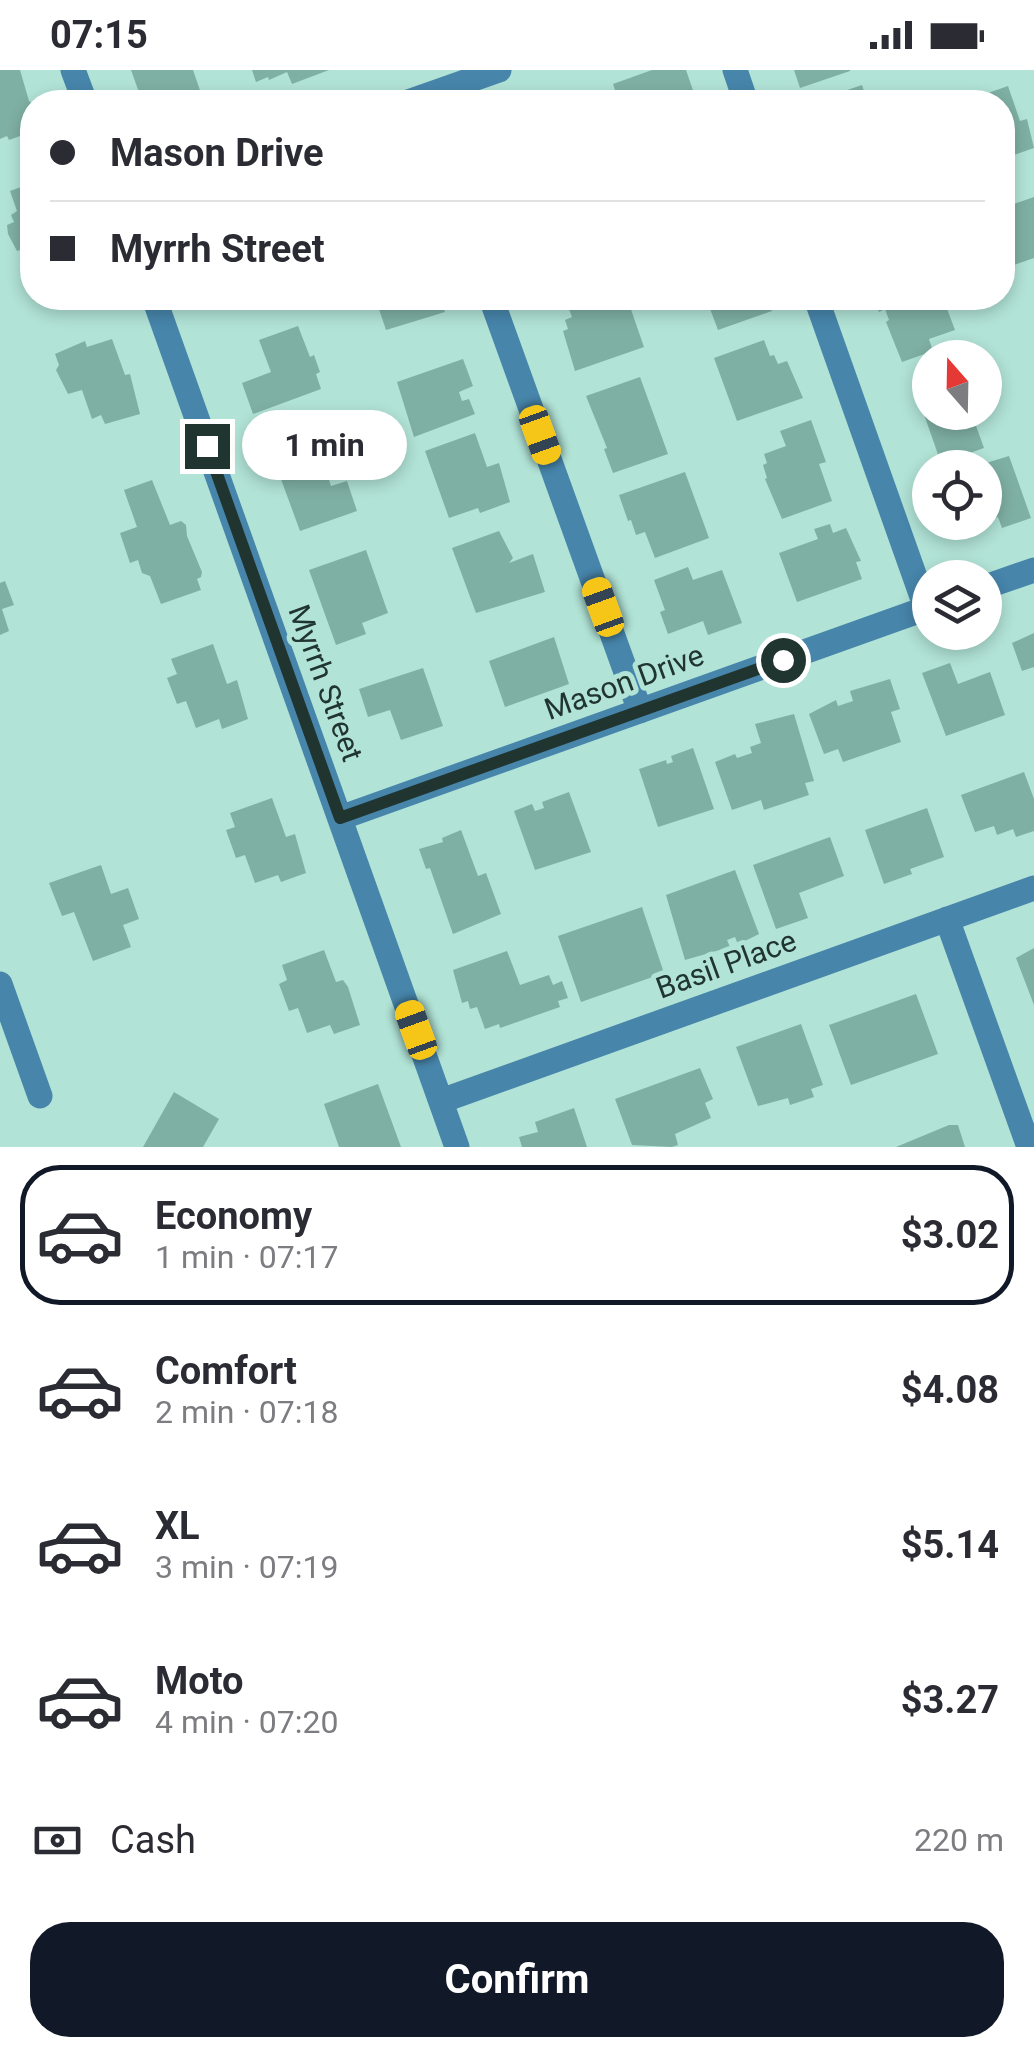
<!DOCTYPE html>
<html lang="en">
<head>
<meta charset="utf-8">
<style>
	body { margin:0; font-family:Roboto,sans-serif; background:#f7f7f7; color:#2b2b33; height:100vh; display:flex; flex-direction:column; font-size:38px; white-space:nowrap }
	* { box-sizing:border-box; margin:0 }
	p { font-size:32px; color:#7c7c81 }
	.icon { flex:none; width:55px; height:55px; fill:none; stroke:currentColor; stroke-width:2; stroke-linecap:round; stroke-linejoin:round }
	.map { position:relative; height:1077px; overflow:hidden }
	.details { display:flex; flex-direction:column; background:#fff; flex:1 }
	.details>* { flex:none }
	.top-card { position:absolute; left:20px; top:20px; width:995px; height:220px; border-radius:40px; box-shadow:0 5px 15px #0003; display:grid; align-content:center; height:220px; padding:0 30px; background:#fff }
	.needle { width:65px; rotate:340deg }
	.tools { position:absolute; left:912px; top:270px; display:grid; gap:20px }
	.tools a { display:grid; place-items:center; width:90px; height:90px; border-radius:50%; background:#fff; box-shadow:0 5px 15px #0003; font-size:50px }
	.end { position:absolute; width:45px; height:45px; margin:-22px; border:12px solid #213530; background:#fff; box-shadow:0 0 0 5px #fff }
	.from { border-radius:50% }
	.bubble { position:absolute; height:70px; border-radius:35px; background:#fff; box-shadow:0 5px 15px #0003; font-size:32px; font-weight:700; line-height:70px; text-align:center }
	.car { position:absolute; width:30px; height:60px; margin:-30px -15px; border-radius:12px; box-shadow:0 0 8px 2px #0007; background:linear-gradient(#f5c518 24%,#345 0 40%,#f5c518 0 76%,#345 0 86%,#f5c518 0) }
	.top-card b { display:flex; align-items:center; gap:35px; height:95px; font-size:38px }
	.top-card b+b { border-top:2px solid #e1e1e2 }
	.top-card i { width:25px; height:25px; background:#2b2b33 }
	ul { padding:18px 0 0; list-style:none }
	li { display:flex; align-items:center; gap:30px; height:140px; margin:0 20px 15px; padding:0 10px; border:5px solid transparent; border-radius:40px }
	li div { flex:1 }
	li b { display:block; font-size:38px }
	li em { font-style:normal; font-weight:700 }
	li.selected { border-color:#111827 }
	li>.icon { width:90px; height:90px; stroke-width:1.5 }
	.pay { display:flex; align-items:center; gap:25px; height:110px; padding:0 30px; font-size:38px }
	.pay p { margin-inline-start:auto }
	.cta { display:flex; gap:20px; margin-top:auto; padding:20px 30px }
	.cta a { flex:1; height:115px; border-radius:40px; background:#111827; color:#fff; font-size:40px; font-weight:700; line-height:115px; text-align:center }
	.status { display:flex; justify-content:space-between; align-items:center; height:70px; padding:0 50px; background:#fff; direction:ltr }
	.status svg { height:28px; fill:currentColor }
	.map>svg:first-child { display:block }
	.building { fill:#7fb0a4 }
	.lines { fill:none; stroke-linecap:round; stroke-linejoin:round }
	.minor { stroke:#4785ab; stroke-width:25 }
	.route { stroke:#213530; stroke-width:12 }
	.labels { text-anchor:middle; dominant-baseline:central; stroke-width:10; stroke-linejoin:round; paint-order:stroke }
	.street-label { font-size:30px; fill:#213530; stroke:#b1e3d6 }
</style>
</head>
<body>
<div class="status"><b>07:15</b><svg viewBox="0 0 49 12"><path d="M0 12V9h3v3zM5 12V6h3v6zM10 12V3h3v9zM15 12V0h3v12zM26 1h20v11H26zM47 4h2v5h-2z"/></svg></div>
<div class="map">
<svg width="1034" height="1077" viewBox="0 0 1034 1077">
	<rect width="100%" height="100%" fill="#b1e3d6"/>
	<path class="building" d="M 0,0 L 20,0 L 29,31 L 32,33 L 31,62 L 9,70 L 7,66 L 0,69 Z
		M 131,0 L 193,0 L 204,32 L 154,32 L 151,24 L 141,28 Z
		M 252,0 L 329,0 L 292,14 L 287,2 L 269,10 L 268,7 L 256,12 Z
		M 652,0 L 686,0 L 697,32 L 619,32 L 613,14 Z
		M 794,0 L 850,0 L 850,1 L 800,18 Z
		M 862,15 L 867,30 L 812,32 Z
		M 1008,16 L 1020,51 L 1027,49 L 1034,78 L 1002,89 L 1002,32 L 962,32 Z
		M 32,113 L 32,176 L 17,181 L 8,164 L 7,155 L 14,152 L 11,145 L 17,141 L 10,121 Z
		M 1034,127 L 1034,188 L 1014,195 L 1002,164 L 1002,138 Z
		M 368,228 L 440,228 L 445,242 L 386,260 L 378,236 L 372,238 Z
		M 571,228 L 627,228 L 644,277 L 575,301 L 563,261 L 568,259 L 565,250 L 572,247 L 565,229 Z
		M 706,228 L 767,228 L 772,241 L 718,260 Z
		M 874,228 L 943,228 L 955,260 L 929,269 L 933,281 L 902,292 L 886,252 L 889,250 L 885,239 L 879,242 Z
		M 298,256 L 310,287 L 314,285 L 320,302 L 316,304 L 321,319 L 253,344 L 242,313 L 271,302 L 259,270 Z
		M 112,269 L 125,305 L 130,304 L 140,344 L 105,354 L 101,345 L 92,349 L 82,320 L 68,324 L 56,300 L 59,295 L 55,284 L 85,271 L 87,277 Z
		M 764,270 L 770,286 L 774,285 L 778,294 L 787,291 L 803,328 L 737,351 L 714,288 Z
		M 463,289 L 473,316 L 459,322 L 462,331 L 469,329 L 475,344 L 414,367 L 397,312 Z
		M 640,307 L 668,384 L 613,403 L 604,379 L 607,378 L 586,326 Z
		M 930,307 L 930,342 L 971,342 L 984,378 L 941,393 L 913,313 Z
		M 811,350 L 826,392 L 819,394 L 832,431 L 782,449 L 765,409 L 767,408 L 763,395 L 767,393 L 764,384 L 786,376 L 780,361 Z
		M 475,363 L 487,397 L 499,393 L 510,432 L 480,443 L 478,438 L 449,448 L 425,381 Z
		M 315,368 L 331,416 L 347,411 L 357,441 L 300,461 L 278,401 L 274,402 L 268,384 Z
		M 1009,386 L 1031,448 L 1002,458 L 998,447 L 985,451 L 985,398 L 973,397 Z
		M 685,402 L 709,468 L 655,488 L 645,462 L 636,465 L 631,450 L 628,451 L 619,425 Z
		M 152,410 L 170,455 L 181,451 L 186,455 L 187,466 L 202,502 L 201,507 L 197,509 L 201,520 L 161,534 L 150,506 L 142,503 L 138,490 L 130,493 L 120,463 L 137,457 L 124,420 Z
		M 830,454 L 833,463 L 846,458 L 861,491 L 856,492 L 862,509 L 797,532 L 779,483 L 818,469 L 814,459 Z
		M 499,461 L 513,488 L 509,493 L 533,484 L 545,522 L 476,543 L 452,478 Z
		M 366,480 L 388,543 L 362,553 L 366,564 L 336,575 L 309,500 Z
		M 688,497 L 693,510 L 722,500 L 742,553 L 708,565 L 703,551 L 668,564 L 660,542 L 665,540 L 654,510 Z
		M 5,511 L 14,535 L 2,539 L 9,561 L 0,565 L 0,513 Z
		M 1034,563 L 1034,597 L 1022,601 L 1012,573 Z
		M 554,567 L 569,614 L 505,637 L 489,591 Z
		M 213,574 L 227,614 L 237,610 L 248,649 L 222,659 L 219,649 L 196,658 L 186,631 L 177,634 L 167,608 L 177,604 L 171,589 Z
		M 950,593 L 958,614 L 990,602 L 1005,645 L 946,666 L 922,603 Z
		M 423,598 L 443,656 L 401,670 L 390,640 L 368,647 L 359,619 Z
		M 890,609 L 900,639 L 891,642 L 901,672 L 843,692 L 838,679 L 824,684 L 809,644 L 836,630 L 838,636 L 853,631 L 850,621 Z
		M 794,644 L 814,711 L 805,713 L 809,725 L 764,740 L 761,730 L 732,740 L 715,692 L 735,684 L 737,688 L 752,683 L 750,677 L 761,673 L 755,654 Z
		M 693,678 L 714,739 L 658,757 L 639,699 L 666,690 L 667,694 L 673,692 L 671,686 Z
		M 1024,702 L 1034,729 L 1034,761 L 1016,767 L 1013,759 L 997,765 L 994,756 L 975,762 L 961,725 Z
		M 569,722 L 591,782 L 535,800 L 514,741 L 532,734 L 535,741 L 544,738 L 542,732 Z
		M 272,728 L 286,767 L 295,764 L 306,803 L 281,812 L 278,805 L 255,813 L 245,785 L 236,788 L 226,760 L 235,757 L 230,743 Z
		M 927,738 L 944,787 L 910,799 L 912,804 L 884,814 L 865,760 Z
		M 461,760 L 478,806 L 486,803 L 501,844 L 453,864 L 430,798 L 426,799 L 419,779 L 443,772 L 442,768 Z
		M 830,767 L 844,806 L 799,823 L 808,848 L 776,859 L 753,795 Z
		M 101,795 L 111,824 L 128,818 L 139,849 L 123,855 L 131,877 L 93,891 L 74,842 L 62,846 L 49,813 Z
		M 735,800 L 759,864 L 743,872 L 737,872 L 735,867 L 727,870 L 730,877 L 685,890 L 666,825 Z
		M 642,837 L 664,903 L 581,932 L 558,866 Z
		M 1034,878 L 1034,935 L 1016,888 Z
		M 324,880 L 336,912 L 343,910 L 348,917 L 360,955 L 334,964 L 330,955 L 307,963 L 298,938 L 289,941 L 279,914 L 287,910 L 282,895 Z
		M 507,881 L 520,915 L 549,905 L 553,915 L 562,911 L 568,928 L 558,931 L 560,937 L 500,958 L 499,954 L 485,959 L 477,937 L 470,939 L 468,931 L 462,933 L 453,900 Z
		M 916,924 L 938,984 L 851,1015 L 829,955 Z
		M 801,954 L 823,1015 L 811,1019 L 814,1027 L 790,1035 L 788,1028 L 758,1036 L 736,977 Z
		M 700,998 L 713,1029 L 705,1033 L 711,1048 L 675,1064 L 678,1075 L 672,1077 L 632,1075 L 615,1029 Z
		M 378,1014 L 401,1077 L 339,1077 L 324,1034 Z
		M 174,1022 L 219,1049 L 203,1077 L 143,1077 Z
		M 574,1038 L 587,1077 L 522,1077 L 519,1067 L 538,1062 L 535,1052 Z
		M 949,1055 L 958,1055 L 965,1077 L 896,1077 Z"/>
	<g class="lines">
		<path class="minor" d="M 73,0 L 85,32
			M 735,0 L 746,32
			M 408,32 L 499,0
			M 154,228 L 457,1077
			M 491,228 L 640,641
			M 816,228 L 926,538
			M 985,517 L 1034,500
			M 340,748 L 930,537
			M 947,849 L 1029,1077
			M 0,914 L 40,1026
			M 441,1031 L 1034,818"/>
	</g>
	<g class="lines">
		<path class="route" d="M 207,376 L 340,748 L 783,590"/>
	</g>
	<g class="labels">
		<g class="street-label">
			<text transform="translate(624 612) rotate(-20)">Mason Drive</text>
			<text transform="translate(326 613) rotate(70)">Myrrh Street</text>
			<text transform="translate(726 894) rotate(-20)">Basil Place</text>
		</g>
	</g>
</svg>
<div class="tools">
<a><svg class="needle" viewBox="-14 -14 28 28"><path d="M0-13l5 13h-10z" fill="#e53935"/><path d="M0 13l5-13h-10z" fill="#7c7c81"/></svg></a>
<a><svg class="icon" aria-label="locate" viewBox="0 0 24 24"><circle cx="12" cy="12" r="6"/><path d="M12 2v4M12 18v4M2 12h4M18 12h4"/></svg></a>
<a><svg class="icon" aria-label="layers" viewBox="0 0 24 24"><path d="M12 4l9 5-9 5-9-5zM3 14l9 5 9-5"/></svg></a>
</div>
<i class="end from" style="left:783px;top:590px"></i>
<i class="end" style="left:207px;top:376px"></i>
<div class="bubble" style="left:242px;top:340px;width:165px">1 min</div>
<i class="car" style="left:540px;top:365px;rotate:160deg"></i>
<i class="car" style="left:603px;top:537px;rotate:340deg"></i>
<i class="car" style="left:416px;top:960px;rotate:340deg"></i>
<div class="top-card">
<b><i class="from"></i>Mason Drive</b>
<b><i></i>Myrrh Street</b>
</div>
</div>
<section class="details">
<ul>
<li class="selected"><svg class="icon" aria-label="car" viewBox="0 0 24 24"><path d="M5 17H2v-5l4-1 3-4h7l3 4 3 1v5h-3M9 17h6M6 11h13"/><circle cx="7" cy="17" r="2"/><circle cx="17" cy="17" r="2"/></svg><div><b>Economy</b><p>1 min · 07:17</p></div><em>$3.02</em></li>
<li><svg class="icon" aria-label="car" viewBox="0 0 24 24"><path d="M5 17H2v-5l4-1 3-4h7l3 4 3 1v5h-3M9 17h6M6 11h13"/><circle cx="7" cy="17" r="2"/><circle cx="17" cy="17" r="2"/></svg><div><b>Comfort</b><p>2 min · 07:18</p></div><em>$4.08</em></li>
<li><svg class="icon" aria-label="car" viewBox="0 0 24 24"><path d="M5 17H2v-5l4-1 3-4h7l3 4 3 1v5h-3M9 17h6M6 11h13"/><circle cx="7" cy="17" r="2"/><circle cx="17" cy="17" r="2"/></svg><div><b>XL</b><p>3 min · 07:19</p></div><em>$5.14</em></li>
<li><svg class="icon" aria-label="car" viewBox="0 0 24 24"><path d="M5 17H2v-5l4-1 3-4h7l3 4 3 1v5h-3M9 17h6M6 11h13"/><circle cx="7" cy="17" r="2"/><circle cx="17" cy="17" r="2"/></svg><div><b>Moto</b><p>4 min · 07:20</p></div><em>$3.27</em></li>
</ul>
<div class="pay"><svg class="icon" aria-label="cash" viewBox="0 0 24 24"><path d="M3 7h18v10H3z"/><circle cx="12" cy="12" r="2"/></svg>Cash<p>220 m</p></div>
<div class="cta"><a>Confirm</a></div>
</section>
</body>
</html>
